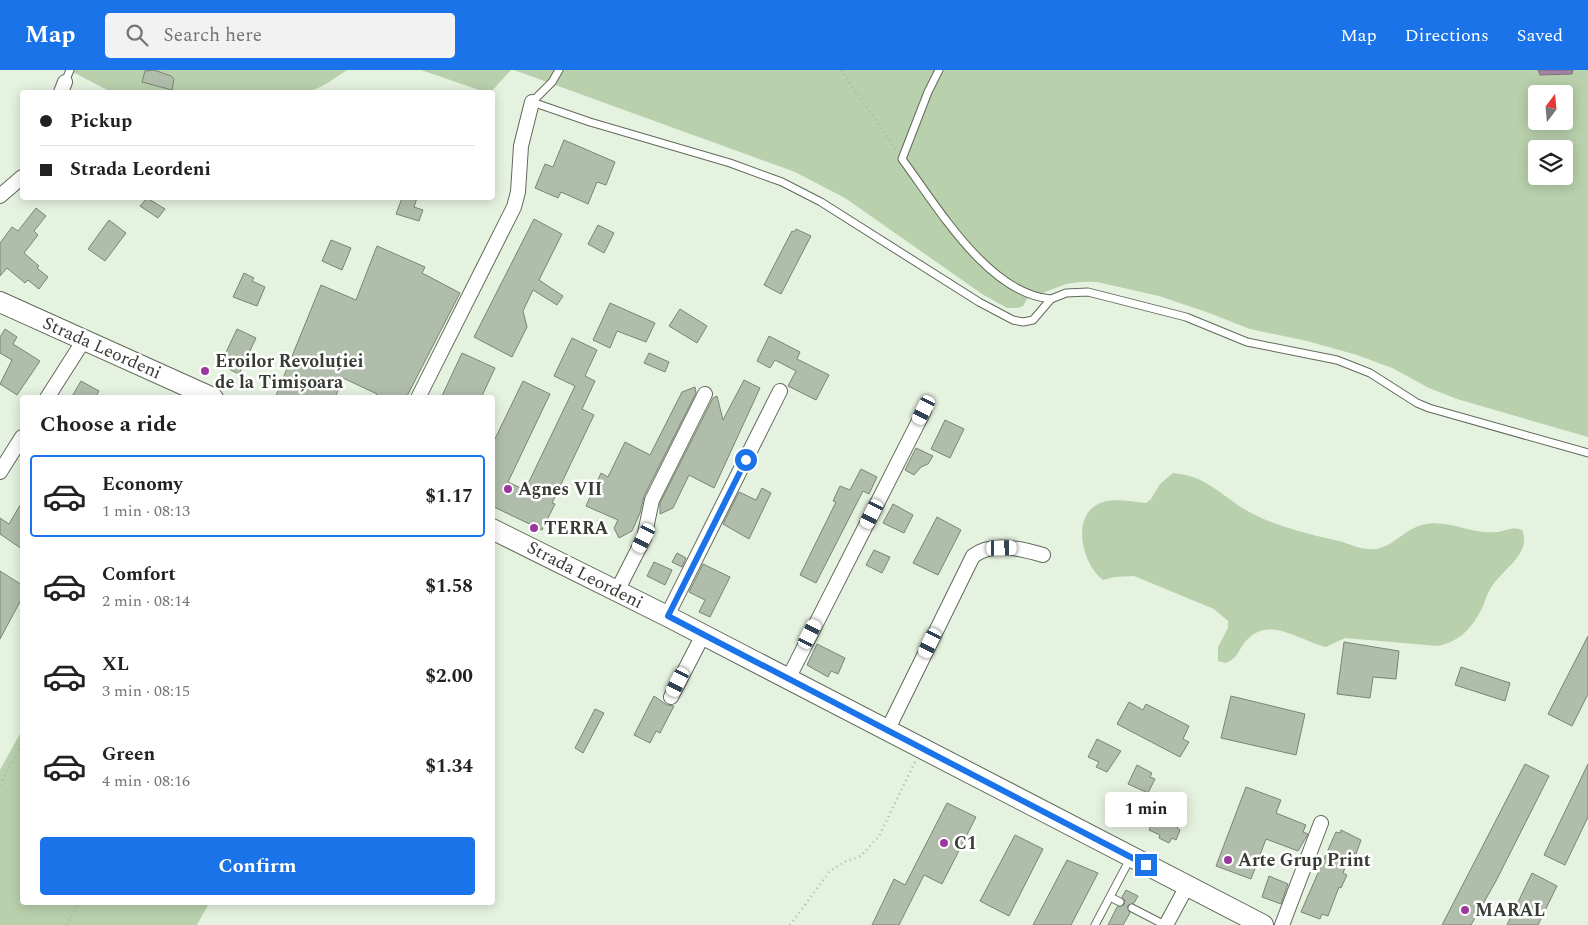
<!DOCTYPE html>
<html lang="en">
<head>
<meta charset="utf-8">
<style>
	body { margin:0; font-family:Spectral,serif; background:#f2f2f2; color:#222; height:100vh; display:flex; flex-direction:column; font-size:19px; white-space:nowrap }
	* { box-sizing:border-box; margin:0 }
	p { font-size:16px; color:#767676 }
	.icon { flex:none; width:28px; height:28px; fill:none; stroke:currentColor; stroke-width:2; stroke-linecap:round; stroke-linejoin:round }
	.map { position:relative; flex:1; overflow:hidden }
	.drawer { position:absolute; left:20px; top:325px; width:475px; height:510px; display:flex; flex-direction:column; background:#fff; border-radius:5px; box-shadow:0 2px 12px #0003 }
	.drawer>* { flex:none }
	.guide { position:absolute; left:20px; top:20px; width:475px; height:110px; border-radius:5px; box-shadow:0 2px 12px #0003; display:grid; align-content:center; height:110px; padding:0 20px; background:#fff }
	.needle { width:32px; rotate:16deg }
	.fabs { position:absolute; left:1528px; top:15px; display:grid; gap:10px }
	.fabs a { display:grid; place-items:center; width:45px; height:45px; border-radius:5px; background:#fff; box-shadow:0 2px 12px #0003; font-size:25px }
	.end { position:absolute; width:22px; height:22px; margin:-11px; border:6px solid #1a73e8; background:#fff; box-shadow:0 0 0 2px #fff }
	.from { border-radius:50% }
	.bubble { position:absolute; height:35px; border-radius:5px; background:#fff; box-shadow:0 2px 12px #0003; font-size:16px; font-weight:700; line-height:35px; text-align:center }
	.car { position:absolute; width:15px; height:30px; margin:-15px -8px; border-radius:6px; box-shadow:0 0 4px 1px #0007; background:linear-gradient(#fff 24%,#345 0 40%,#fff 0 76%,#345 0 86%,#fff 0) }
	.guide b { display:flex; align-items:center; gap:18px; height:48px; font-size:19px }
	.guide b+b { border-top:1px solid #e0e0e0 }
	.guide i { width:12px; height:12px; background:#222 }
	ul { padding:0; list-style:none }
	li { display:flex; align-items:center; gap:15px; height:82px; margin:0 10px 8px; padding:0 10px; border:2px solid transparent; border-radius:5px }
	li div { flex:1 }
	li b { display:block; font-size:19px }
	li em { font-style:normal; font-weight:700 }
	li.selected { border-color:#1a73e8 }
	li>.icon { width:45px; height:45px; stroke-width:1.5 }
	h2 { padding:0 20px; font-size:22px; line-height:60px }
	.cta { display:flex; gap:10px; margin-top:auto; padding:10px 20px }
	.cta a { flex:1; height:58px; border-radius:5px; background:#1a73e8; color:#fff; font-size:20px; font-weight:700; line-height:58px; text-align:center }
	header { display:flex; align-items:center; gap:30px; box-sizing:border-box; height:70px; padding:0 25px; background:#1a73e8; color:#fff }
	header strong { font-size:24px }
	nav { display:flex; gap:28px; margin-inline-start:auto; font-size:18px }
	.search { width:350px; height:45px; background:#f2f2f2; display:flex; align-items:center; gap:12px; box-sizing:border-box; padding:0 18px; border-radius:5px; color:#767676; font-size:19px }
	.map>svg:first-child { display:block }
	.green { fill:#b8d0ac; fill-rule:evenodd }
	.water { fill:#a283a2; stroke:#826e81 }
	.building { fill:#b1bdab; stroke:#7a8474 }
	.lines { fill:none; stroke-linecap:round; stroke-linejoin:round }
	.service-casing { stroke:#606a5a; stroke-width:9 }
	.minor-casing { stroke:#606a5a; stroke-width:16 }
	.secondary-casing { stroke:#606a5a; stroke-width:22 }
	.path { stroke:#adb7a8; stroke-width:2.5; stroke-dasharray:1 4; stroke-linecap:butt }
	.service { stroke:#fff; stroke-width:7 }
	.minor { stroke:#fff; stroke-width:14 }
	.secondary { stroke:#fff; stroke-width:20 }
	.route { stroke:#1a73e8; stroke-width:6 }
	.poi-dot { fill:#9b379d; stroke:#fff; stroke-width:2 }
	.labels { text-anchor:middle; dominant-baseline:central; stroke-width:5; stroke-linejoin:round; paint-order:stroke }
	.street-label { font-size:18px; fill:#383c35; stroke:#fff }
	.poi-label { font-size:18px; font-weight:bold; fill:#383c35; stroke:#fff; text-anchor:start }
</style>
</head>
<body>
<header>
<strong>Map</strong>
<div class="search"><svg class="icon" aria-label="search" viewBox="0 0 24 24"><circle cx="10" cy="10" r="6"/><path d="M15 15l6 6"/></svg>Search here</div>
<nav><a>Map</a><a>Directions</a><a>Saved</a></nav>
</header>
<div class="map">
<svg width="1588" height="855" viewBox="0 0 1588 855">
	<rect width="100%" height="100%" fill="#e6f2e0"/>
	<path class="green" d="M 69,0 L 347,0 C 336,7 325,16 313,20 C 301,24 290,18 278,22 L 111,22 Z
		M 421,0 L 511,0 L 491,22 L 485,22 Z
		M 514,0 L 1588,0 L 1588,367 L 1457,329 L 1429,318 L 1392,298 L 1357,285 L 1307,271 L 1250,259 L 1209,243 L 1159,226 L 1097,212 L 1081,212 L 1066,214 L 1027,229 L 1023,236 L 1018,238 L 1007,238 L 982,224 L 845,128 L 795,102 ZM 1536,24 L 1564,24 L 1564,51 L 1536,51 ZM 1536,79 L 1564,79 L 1564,106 L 1536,106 Z
		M 1173,403 C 1210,406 1223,429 1253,444 C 1281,458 1312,465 1343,472 C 1351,475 1360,479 1369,479 C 1391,481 1402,460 1422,455 C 1446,448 1472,465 1497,462 C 1507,461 1511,456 1522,460 C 1532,483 1504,498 1493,515 C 1488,521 1486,529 1483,536 C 1473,557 1461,571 1438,576 L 1345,568 L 1326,577 C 1300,571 1272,547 1249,568 C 1238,577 1241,586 1226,593 L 1218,591 L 1218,577 L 1228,558 L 1228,551 L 1214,539 L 1134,506 L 1114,507 L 1103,510 C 1082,494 1069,443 1103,432 C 1115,428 1133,432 1146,433 L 1151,429 L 1160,414 Z
		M 22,660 L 22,832 L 209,833 L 197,855 L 0,855 L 0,700 Z"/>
	<path class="water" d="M 1538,0 L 1573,0 L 1572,4 L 1540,5 Z"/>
	<path class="building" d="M 154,0 L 171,6 L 174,9 L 172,20 L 142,12 L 145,1 Z
		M 564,70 L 615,92 L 606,115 L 597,112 L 588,134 L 561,122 L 558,128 L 535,118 L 545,94 L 553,97 Z
		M 147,128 L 165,139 L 158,148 L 140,136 Z
		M 402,128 L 417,128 L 414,137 L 423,140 L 419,151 L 396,144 Z
		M 36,138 L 46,146 L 34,161 L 38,165 L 24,183 L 39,196 L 37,198 L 48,207 L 39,219 L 28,210 L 25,213 L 7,198 L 0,206 L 0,173 L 12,157 L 18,161 Z
		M 534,149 L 562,164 L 539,210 L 563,226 L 557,235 L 533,220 L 523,241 L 527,257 L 512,287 L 474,267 Z
		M 109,150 L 126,163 L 105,191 L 88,179 Z
		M 598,155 L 614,163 L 604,183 L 588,174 Z
		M 796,159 L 811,166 L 781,224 L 764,215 L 792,161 L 794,162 Z
		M 331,170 L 351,178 L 342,200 L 322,191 Z
		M 377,176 L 425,197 L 422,203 L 460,223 L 406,328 L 375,328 L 377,324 L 343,308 L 335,328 L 275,328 L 321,215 L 356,230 Z
		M 244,203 L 254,208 L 252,211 L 265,217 L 257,236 L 233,227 Z
		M 610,233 L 655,253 L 646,272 L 617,261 L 610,278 L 593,270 Z
		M 680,239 L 707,256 L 697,273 L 669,256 Z
		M 5,259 L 17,267 L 13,274 L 40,291 L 17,325 L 0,314 L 12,290 L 0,283 L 0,267 Z
		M 237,259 L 256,268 L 239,304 L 220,295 Z
		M 769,266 L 800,282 L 797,289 L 829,305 L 816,330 L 788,316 L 796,301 L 775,290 L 770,298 L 757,291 Z
		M 572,268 L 597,280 L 585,306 L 595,311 L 582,339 L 594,345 L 552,433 L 555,434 L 542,460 L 492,436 L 492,375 L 523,311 L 550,324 L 508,412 L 525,420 L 575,316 L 554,306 Z
		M 462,283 L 495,298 L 481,328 L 441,328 Z
		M 649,283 L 669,292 L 665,302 L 644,293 Z
		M 744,310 L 760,318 L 714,418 L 689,405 L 673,438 L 660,444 L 660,433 L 713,328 L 717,326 L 723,350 Z
		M 81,311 L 99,321 L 95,328 L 71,328 Z
		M 695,317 L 696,323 L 644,426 L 640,443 L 632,461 L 619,468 L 614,458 L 618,450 L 586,436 L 601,403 L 608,407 L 625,372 L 650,385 L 682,322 Z
		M 945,350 L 964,359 L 950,388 L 931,379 Z
		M 916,378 L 933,386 L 928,394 L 921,397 L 914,405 L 905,400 Z
		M 861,399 L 877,407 L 869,424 L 863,421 L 816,513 L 800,505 L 836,432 L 833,431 L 840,416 L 850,420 Z
		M 762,418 L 771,423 L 749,469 L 723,454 L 739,422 L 756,430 Z
		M 22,432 L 22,479 L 0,464 L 0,448 L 9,454 Z
		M 893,434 L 913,445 L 904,463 L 883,453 Z
		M 937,447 L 961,460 L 938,505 L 913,493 Z
		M 874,480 L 890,487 L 882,503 L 866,495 Z
		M 677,483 L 686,488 L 682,497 L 672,492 Z
		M 654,492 L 672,500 L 665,515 L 647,506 Z
		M 703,494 L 730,507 L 710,547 L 699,542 L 705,530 L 689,522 Z
		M 0,501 L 22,515 L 22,528 L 0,569 Z
		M 1588,566 L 1588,624 L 1572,656 L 1548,644 Z
		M 1344,572 L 1399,581 L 1396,609 L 1373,607 L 1370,628 L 1337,624 Z
		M 817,574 L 845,588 L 838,604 L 831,601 L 828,607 L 807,595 Z
		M 1461,597 L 1510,613 L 1505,631 L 1455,615 Z
		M 654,626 L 667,635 L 674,636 L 660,663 L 656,661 L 650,673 L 634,665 Z
		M 1231,626 L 1305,644 L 1296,685 L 1221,668 Z
		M 1129,632 L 1143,640 L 1146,634 L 1189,656 L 1183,669 L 1189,672 L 1180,687 L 1117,654 Z
		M 595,639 L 604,643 L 583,683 L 575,678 Z
		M 1097,669 L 1121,681 L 1107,702 L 1096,697 L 1099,692 L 1088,687 Z
		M 1525,694 L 1549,706 L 1496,811 L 1471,855 L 1442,855 Z
		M 1588,694 L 1588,747 L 1565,795 L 1544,785 Z
		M 1137,695 L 1152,703 L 1150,707 L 1155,709 L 1148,723 L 1128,714 Z
		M 1246,717 L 1281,730 L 1276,743 L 1306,755 L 1303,762 L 1308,764 L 1298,781 L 1266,769 L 1251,809 L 1216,796 Z
		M 947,733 L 976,747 L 942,814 L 924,805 L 899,855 L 872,855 L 894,809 L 905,815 Z
		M 1162,741 L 1174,747 L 1172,750 L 1179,753 L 1177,758 L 1180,760 L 1176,770 L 1172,768 L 1169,773 L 1159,768 L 1160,765 L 1149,760 L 1157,742 L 1160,744 Z
		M 1341,760 L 1361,770 L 1356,784 L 1351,782 L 1343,803 L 1347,805 L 1341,818 L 1339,817 L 1328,846 L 1322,844 L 1320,849 L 1301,842 L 1331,773 L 1336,762 L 1340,763 Z
		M 1015,765 L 1043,779 L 1009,846 L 980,831 Z
		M 1067,790 L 1098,803 L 1071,855 L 1033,855 Z
		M 1532,803 L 1557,816 L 1538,855 L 1507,855 Z
		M 1269,806 L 1288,814 L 1281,834 L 1262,827 Z
		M 1126,820 L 1138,826 L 1134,833 L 1127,836 L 1130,843 L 1123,855 L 1108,855 L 1117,837 L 1124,835 L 1125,831 L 1122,827 Z"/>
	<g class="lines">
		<defs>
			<path id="service" d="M 559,0 L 552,12 L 532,32 L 590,52 L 730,93 L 782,112 L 821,132 L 979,232 L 1013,250 L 1023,252 L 1033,250 L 1051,229 L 1066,223 L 1088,222 L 1186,247 L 1247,272 L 1337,290 L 1370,303 L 1417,333 L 1429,338 L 1588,383
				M 939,0 L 928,22 L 902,89 C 937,136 988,224 1051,229
				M 65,12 L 70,0
				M 1110,827 L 1120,832
				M 1132,838 L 1165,855
				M 1095,855 L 1131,787"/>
			<path id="minor" d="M 61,22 L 65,12
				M 0,126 L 22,107
				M 47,328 L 84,270
				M 418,328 L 514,137 L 518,122 L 521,76 L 532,32
				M 0,402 L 22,367
				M 617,521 L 644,468 L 652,430 L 705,324
				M 667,546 L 780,321
				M 788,609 L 924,341
				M 671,627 L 703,565
				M 887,661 L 973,486 C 992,471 1022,479 1043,485
				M 1166,855 L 1187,816
				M 1282,855 L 1321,753"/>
			<path id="secondary" d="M 0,232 L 213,328
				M 492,459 L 667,546 L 1263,855"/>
		</defs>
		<use href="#service" class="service-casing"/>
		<use href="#minor" class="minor-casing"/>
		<use href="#secondary" class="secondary-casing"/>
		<path class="path" d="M 841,0 L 896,80
			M 0,715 L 22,673
			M 67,855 L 79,832
			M 790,855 L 830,801 L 846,791 L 861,786 L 879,766 L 915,692"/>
		<use href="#service" class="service"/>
		<use href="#minor" class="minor"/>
		<use href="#secondary" class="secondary"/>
	</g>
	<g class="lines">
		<path class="route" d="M 746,390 L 668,546 L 1146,795"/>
	</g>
	<g class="poi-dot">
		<circle cx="205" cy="301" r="5"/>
		<circle cx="508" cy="419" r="5"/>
		<circle cx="534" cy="458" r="5"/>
		<circle cx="944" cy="773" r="5"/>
		<circle cx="1228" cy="790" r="5"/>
		<circle cx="1465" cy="840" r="5"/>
	</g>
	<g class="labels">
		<g class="street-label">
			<text transform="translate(102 278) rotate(24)">Strada Leordeni</text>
			<text transform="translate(585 505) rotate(27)">Strada Leordeni</text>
		</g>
		<g class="poi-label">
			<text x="215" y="291">Eroilor Revoluției<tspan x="215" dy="21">de la Timișoara</tspan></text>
			<text x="518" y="419">Agnes VII</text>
			<text x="544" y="458">TERRA</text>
			<text x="954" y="773">C1</text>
			<text x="1238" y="790">Arte Grup Print</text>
			<text x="1475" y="840">MARAL</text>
		</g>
	</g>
</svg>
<div class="fabs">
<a><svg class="needle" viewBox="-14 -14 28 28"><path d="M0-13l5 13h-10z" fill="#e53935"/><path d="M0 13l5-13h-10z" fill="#767676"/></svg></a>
<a><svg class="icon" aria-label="layers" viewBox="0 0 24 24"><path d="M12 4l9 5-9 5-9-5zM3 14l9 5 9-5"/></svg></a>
</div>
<i class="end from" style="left:746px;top:390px"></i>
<i class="end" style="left:1146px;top:795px"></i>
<div class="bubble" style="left:1105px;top:722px;width:82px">1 min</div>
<i class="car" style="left:924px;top:340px;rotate:207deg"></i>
<i class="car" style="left:872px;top:444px;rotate:207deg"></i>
<i class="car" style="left:644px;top:468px;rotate:207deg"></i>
<i class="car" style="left:1002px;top:478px;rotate:89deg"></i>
<i class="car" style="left:810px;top:564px;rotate:27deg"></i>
<i class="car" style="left:930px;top:573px;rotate:206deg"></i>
<i class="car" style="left:678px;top:612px;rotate:207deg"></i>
<div class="guide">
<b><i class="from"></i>Pickup</b>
<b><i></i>Strada Leordeni</b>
</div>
<section class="drawer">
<h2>Choose a ride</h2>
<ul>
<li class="selected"><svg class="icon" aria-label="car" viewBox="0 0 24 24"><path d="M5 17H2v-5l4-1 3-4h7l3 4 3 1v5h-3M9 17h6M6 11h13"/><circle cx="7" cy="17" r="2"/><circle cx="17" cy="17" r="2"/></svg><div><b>Economy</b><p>1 min · 08:13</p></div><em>$1.17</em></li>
<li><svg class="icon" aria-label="car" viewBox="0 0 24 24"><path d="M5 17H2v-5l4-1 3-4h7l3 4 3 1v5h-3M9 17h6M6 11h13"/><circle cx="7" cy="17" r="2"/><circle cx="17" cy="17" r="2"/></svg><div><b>Comfort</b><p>2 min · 08:14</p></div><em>$1.58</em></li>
<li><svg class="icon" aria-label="car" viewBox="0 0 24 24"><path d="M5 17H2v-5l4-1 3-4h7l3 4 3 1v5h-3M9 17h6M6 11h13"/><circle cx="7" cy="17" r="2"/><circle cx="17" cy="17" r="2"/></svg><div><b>XL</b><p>3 min · 08:15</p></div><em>$2.00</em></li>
<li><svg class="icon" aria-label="car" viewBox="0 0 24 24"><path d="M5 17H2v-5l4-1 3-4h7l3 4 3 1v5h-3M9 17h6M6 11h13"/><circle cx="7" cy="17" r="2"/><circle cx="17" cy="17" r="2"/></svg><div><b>Green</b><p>4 min · 08:16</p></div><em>$1.34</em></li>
</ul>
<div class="cta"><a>Confirm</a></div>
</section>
</div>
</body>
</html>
